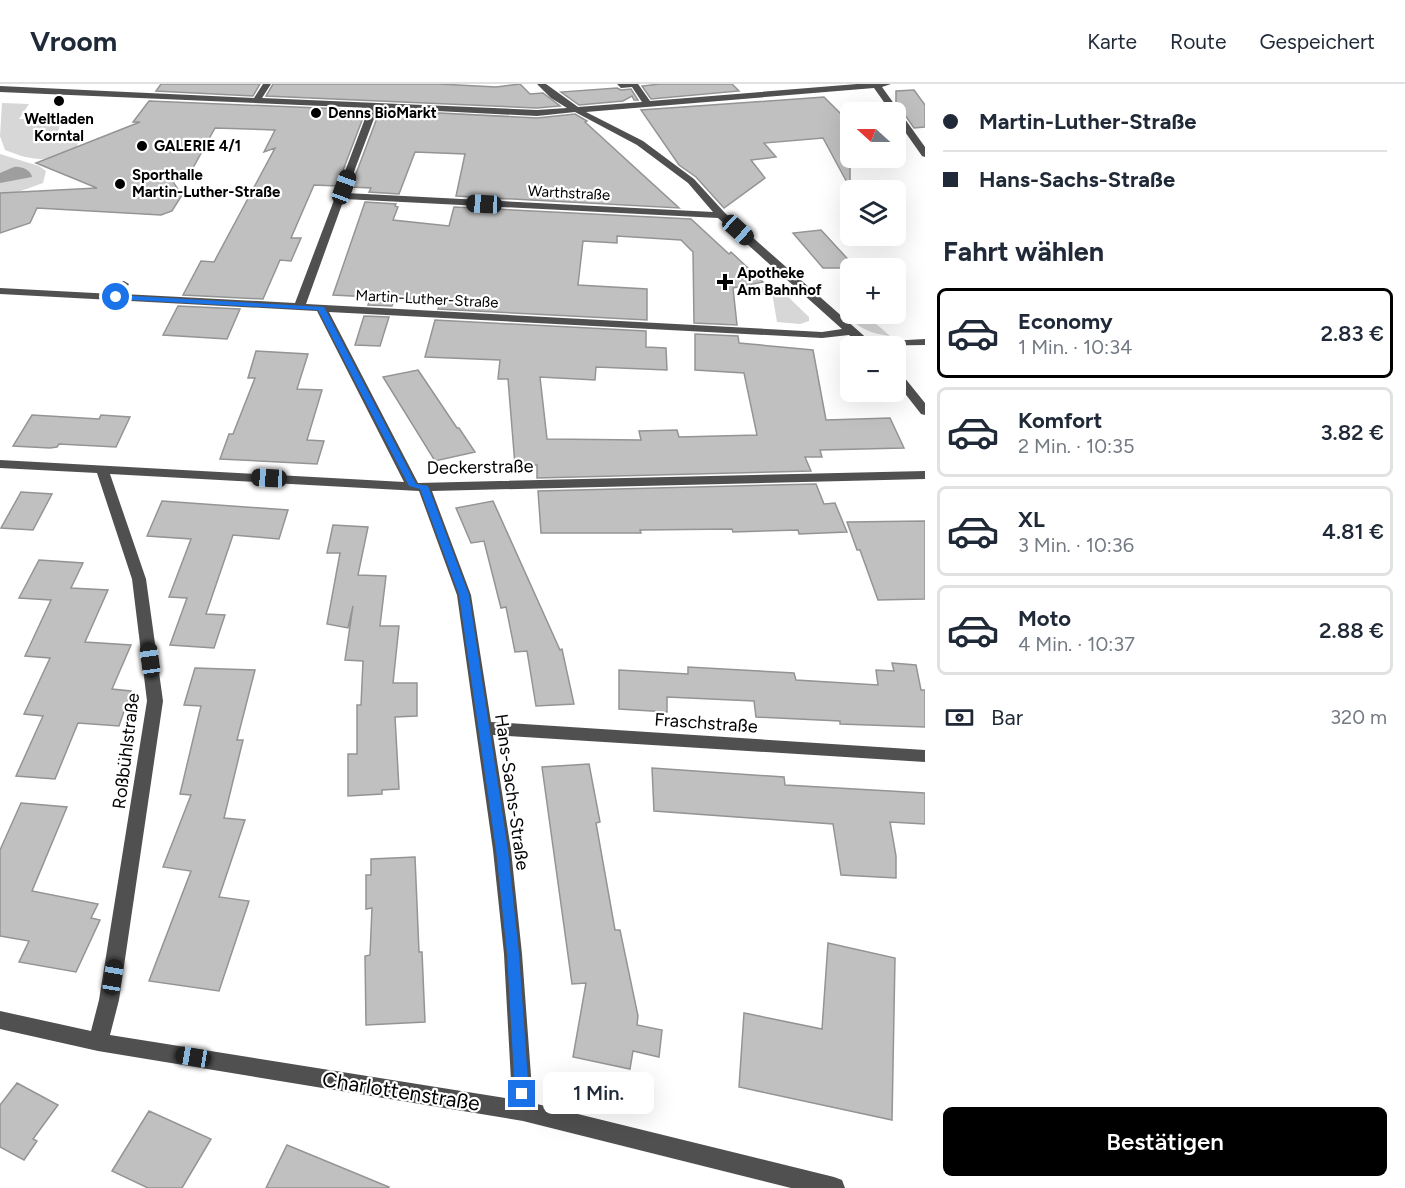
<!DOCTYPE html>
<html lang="de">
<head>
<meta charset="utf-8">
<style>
	body { margin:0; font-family:Figtree,sans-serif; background:#f2f2f3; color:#1f2937; height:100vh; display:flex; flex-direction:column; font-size:22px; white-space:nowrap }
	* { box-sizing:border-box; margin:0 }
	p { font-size:20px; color:#747a83 }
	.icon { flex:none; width:33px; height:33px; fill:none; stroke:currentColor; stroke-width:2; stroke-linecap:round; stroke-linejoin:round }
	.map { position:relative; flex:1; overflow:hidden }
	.side { display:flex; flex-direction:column; background:#fff; width:480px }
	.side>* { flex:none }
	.top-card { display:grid; align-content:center; height:132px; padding:0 18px; background:#fff }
	.needle { width:39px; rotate:291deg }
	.controls { position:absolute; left:840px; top:18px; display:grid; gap:12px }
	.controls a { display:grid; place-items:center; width:66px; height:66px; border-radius:9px; background:#fff; box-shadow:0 6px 24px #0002; font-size:30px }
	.end { position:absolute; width:27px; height:27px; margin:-14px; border:8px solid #1a73e8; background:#fff; box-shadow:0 0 0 3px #fff }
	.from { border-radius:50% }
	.bubble { position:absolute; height:42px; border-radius:9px; background:#fff; box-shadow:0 6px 24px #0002; font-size:20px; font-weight:600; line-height:42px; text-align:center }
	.car { position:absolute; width:18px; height:36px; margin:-18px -9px; border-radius:8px; box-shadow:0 0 4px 2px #0007; background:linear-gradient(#222 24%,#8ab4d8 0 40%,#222 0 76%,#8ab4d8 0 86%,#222 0) }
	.top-card b { display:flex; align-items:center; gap:21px; height:57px; font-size:22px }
	.top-card b+b { border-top:2px solid #e0e1e3 }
	.top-card i { width:15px; height:15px; background:#1f2937 }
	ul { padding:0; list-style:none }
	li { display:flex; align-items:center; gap:18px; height:90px; margin:0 12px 9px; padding:0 6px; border:3px solid #e0e1e3; border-radius:9px }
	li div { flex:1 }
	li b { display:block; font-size:22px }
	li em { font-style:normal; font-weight:600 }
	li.on { border-color:#000 }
	li>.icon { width:54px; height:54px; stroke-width:1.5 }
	h2 { padding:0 18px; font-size:27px; line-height:72px }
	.pay { display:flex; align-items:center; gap:15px; height:66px; padding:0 18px; font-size:22px }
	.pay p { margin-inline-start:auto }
	.action { display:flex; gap:12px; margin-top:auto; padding:12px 18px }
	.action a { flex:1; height:69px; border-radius:9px; background:#000; color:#fff; font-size:24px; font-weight:600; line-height:69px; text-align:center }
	header { display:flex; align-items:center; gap:36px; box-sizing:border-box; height:84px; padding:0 30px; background:#fff; border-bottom:2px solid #e0e1e3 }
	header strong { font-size:28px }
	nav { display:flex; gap:33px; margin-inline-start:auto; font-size:21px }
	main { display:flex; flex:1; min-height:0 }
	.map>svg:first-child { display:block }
	.green { fill:#d7d7d7 }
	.water { fill:#9e9e9e }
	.building { fill:#c0c0c0; stroke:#949494; stroke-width:1.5 }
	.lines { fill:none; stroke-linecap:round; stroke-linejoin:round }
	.minor { fill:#505050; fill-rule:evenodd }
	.route { fill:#1a73e8 }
	.poi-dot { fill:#000; stroke:#fff; stroke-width:2 }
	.labels { text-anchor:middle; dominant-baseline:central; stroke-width:4.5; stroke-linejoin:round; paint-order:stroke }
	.far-poi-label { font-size:15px; font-weight:bold; fill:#000; stroke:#fff; text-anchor:start }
	.far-street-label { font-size:15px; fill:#000; stroke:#fff }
	.street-label { font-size:18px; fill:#000; stroke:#fff }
	.near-street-label { font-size:21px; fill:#000; stroke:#fff }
</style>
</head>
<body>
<header>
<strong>Vroom</strong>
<nav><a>Karte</a><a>Route</a><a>Gespeichert</a></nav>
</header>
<main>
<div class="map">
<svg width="925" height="1104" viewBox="0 0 925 1104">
	<rect width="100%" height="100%" fill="#fff"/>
	<path class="green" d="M 2,19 L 29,20 L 19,35 L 61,36 L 58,48 L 82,49 L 76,65 C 47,78 35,78 5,66 L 0,52 Z
		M 0,70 L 39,82 L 46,87 L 43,99 L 18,108 L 0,109 Z
		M 770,202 L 779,204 L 809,233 L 809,237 L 800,240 L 777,238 L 772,209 L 754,209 L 753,204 Z
		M 850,229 C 868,232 877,240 890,252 C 872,250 859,245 847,231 Z"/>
	<path class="water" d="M 14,83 C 21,82 31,86 32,93 L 0,99 L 0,89 Z"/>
	<path class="building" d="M 161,0 L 260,0 L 253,12 L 156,7 Z
		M 273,0 L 439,0 L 496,3 L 520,0 L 530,10 L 543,9 L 560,22 L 537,24 L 266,12 Z
		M 660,0 L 732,0 L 739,7 L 651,15 L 642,2 Z
		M 617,4 L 621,6 L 631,5 L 638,16 L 634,16 L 632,12 L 623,17 L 579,21 L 561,8 Z
		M 914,6 L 925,21 L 925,43 L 914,44 L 896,18 L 896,7 Z
		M 824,13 L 844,33 L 850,33 L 850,104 L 823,54 L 764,59 L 776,73 L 751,76 L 765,94 L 724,124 L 696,93 L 679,81 L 641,26 Z
		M 149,17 L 366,26 L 337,102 L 314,101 L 291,154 L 301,154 L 291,177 L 280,176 L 263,215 L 183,211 L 201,177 L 214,178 L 275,64 L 264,68 L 275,46 L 215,44 L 188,93 L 173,98 L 182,111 L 172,127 L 161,131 L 37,124 L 30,139 L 0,149 L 0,109 L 97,104 L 36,79 L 140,38 L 133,38 Z
		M 380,26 L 537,34 L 575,30 L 587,37 L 585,38 L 679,124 L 456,112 L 465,70 L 415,68 L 399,110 L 369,108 L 371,104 L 351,103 Z
		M 365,118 L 396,120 L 395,122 L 398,123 L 393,136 L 449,142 L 454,123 L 691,135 L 729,170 L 731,168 L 763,198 L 733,204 L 737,241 L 694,239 L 693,168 L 681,156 L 617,152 L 617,159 L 583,157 L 578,201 L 647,205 L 647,236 L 438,225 L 441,217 L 395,214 L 392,222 L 368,221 L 371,213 L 333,211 Z
		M 821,146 L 856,184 L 823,184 L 793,149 Z
		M 178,222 L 240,225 L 227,255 L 163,251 Z
		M 364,232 L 389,233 L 380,262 L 355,261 Z
		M 435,236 L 646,247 L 646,263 L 666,264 L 667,286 L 596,283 L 595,296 L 540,293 L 547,355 L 641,356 L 639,347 L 677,346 L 679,353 L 757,351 L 744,289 L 695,286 L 695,250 L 738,252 L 739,259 L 813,266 L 826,336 L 890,334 L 904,364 L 820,366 L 822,373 L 805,373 L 811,387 L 537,394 L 537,381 L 515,381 L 508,295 L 498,295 L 500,276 L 425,273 Z
		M 256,267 L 308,270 L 297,305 L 322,306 L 307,356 L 324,357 L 317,380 L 220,375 L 229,350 L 233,350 L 255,294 L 248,294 Z
		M 418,286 L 457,344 L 459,344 L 475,368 L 435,377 L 383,293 Z
		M 32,331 L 99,335 L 101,331 L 130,333 L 116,363 L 59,360 L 57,363 L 50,364 L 13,362 Z
		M 816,400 L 824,420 L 835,419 L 847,448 L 799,450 L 798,446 L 733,448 L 732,445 L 640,446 L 641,449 L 541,449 L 538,407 Z
		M 21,408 L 52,410 L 33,446 L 1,444 Z
		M 162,417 L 288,426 L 279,455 L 233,451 L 206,530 L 225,531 L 214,564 L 170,561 L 187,514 L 169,513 L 191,455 L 147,452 Z
		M 493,417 L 560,566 L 562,565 L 574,620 L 536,622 L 527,567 L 515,568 L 506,523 L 501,524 L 484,457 L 471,459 L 456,424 Z
		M 925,437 L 925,515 L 878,516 L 860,466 L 857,466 L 847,438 Z
		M 333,441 L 368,443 L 358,491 L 386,492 L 380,542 L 399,542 L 393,599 L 417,599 L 417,632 L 395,633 L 399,705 L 382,706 L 382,710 L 348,712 L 348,670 L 357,670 L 357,621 L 361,621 L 363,577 L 345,576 L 353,522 L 348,544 L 327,540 L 340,469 L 327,469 Z
		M 39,476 L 83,479 L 71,504 L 108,506 L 85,558 L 131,561 L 112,605 L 131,607 L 119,642 L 78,639 L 55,695 L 16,692 L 43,632 L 24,630 L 50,574 L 25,572 L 51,516 L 19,514 Z
		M 892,579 L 916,581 L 921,606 L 925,606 L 925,643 L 840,640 L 840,637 L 756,633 L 754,617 L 667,613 L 667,628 L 619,625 L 619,586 L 688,590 L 688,583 L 794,589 L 796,596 L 878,601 L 876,586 L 894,587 Z
		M 195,584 L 255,586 L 237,656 L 243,656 L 224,734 L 245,736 L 219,813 L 249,817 L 219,907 L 149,897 L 191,787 L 163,783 L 191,711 L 180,710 L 201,622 L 184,621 Z
		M 589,680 L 600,738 L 596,739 L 615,846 L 620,846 L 638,932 L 637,941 L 662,946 L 659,973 L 633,967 L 630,985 L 573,973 L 586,899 L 572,900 L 542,683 Z
		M 652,684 L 784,693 L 785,701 L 925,709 L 925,740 L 890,738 L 896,772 L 896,794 L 841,791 L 833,740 L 654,727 Z
		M 21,719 L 67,723 L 32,807 L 98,820 L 91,834 L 100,836 L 76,888 L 19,878 L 29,857 L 0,852 L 0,766 Z
		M 415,773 L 419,868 L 422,868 L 425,938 L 366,941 L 365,872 L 370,871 L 372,824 L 366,825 L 366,791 L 371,791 L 371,775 Z
		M 828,859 L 895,874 L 892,1036 L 739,1003 L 744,929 L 822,945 Z
		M 17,999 L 58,1021 L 33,1055 L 37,1057 L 24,1076 L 0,1063 L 0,1021 Z
		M 149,1027 L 211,1055 L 182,1104 L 148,1104 L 112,1087 Z
		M 287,1061 L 389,1103 L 388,1104 L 266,1104 Z"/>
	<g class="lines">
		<path class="minor" d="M 263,0 L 271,0 L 262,14 L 537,26 L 567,24 L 551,14 L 537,0 L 546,0 L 578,23 L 642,18 L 632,3 L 621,4 L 617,0 L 638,0 L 650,17 L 857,0 L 891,0 L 882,3 L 925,63 L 925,73 L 922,72 L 896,35 L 896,28 L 891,28 L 874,4 L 586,28 L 643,57 L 694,95 L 725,129 L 871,258 L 925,255 L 925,261 L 862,262 L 849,251 L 822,254 L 329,228 L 418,399 L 925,387 L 925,395 L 432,407 L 471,511 L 491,638 L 925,666 L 925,678 L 493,651 L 511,766 L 522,870 L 533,1019 L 834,1093 L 842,1096 L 845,1104 L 791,1104 L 523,1037 L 98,967 L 0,945 L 0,927 L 91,947 L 99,916 L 147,617 L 132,495 L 97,389 L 0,384 L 0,376 L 404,398 L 317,227 L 0,210 L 0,204 L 113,210 L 120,198 L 124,197 L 129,200 L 123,210 L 295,219 L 369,24 L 0,8 L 0,2 L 254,14 ZM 378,24 L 537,32 L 575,28 L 637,61 L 688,99 L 713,128 L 346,109 ZM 344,115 L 718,134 L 842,245 L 822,248 L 306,220 ZM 110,390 L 419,407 L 457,511 L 493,766 L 504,870 L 512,1015 L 110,951 L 119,916 L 163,617 L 146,495 Z
			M 896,287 L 900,288 L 925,319 L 925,331 L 921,330 L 896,298 Z"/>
	</g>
	<path class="route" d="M 116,211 L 324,223 L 416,400 L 428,402 L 469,511 L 508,766 L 519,870 L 529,1010 L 527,1014 L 522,1016 L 517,1014 L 515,1010 L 507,870 L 496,766 L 459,511 L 420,405 L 409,402 L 318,226 L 114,215 Z"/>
	<g class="poi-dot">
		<circle cx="59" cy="17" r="6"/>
		<circle cx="316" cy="29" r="6"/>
		<circle cx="142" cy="62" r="6"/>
		<circle cx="120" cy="100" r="6"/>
		<path d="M722 189h6v6h6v6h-6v6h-6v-6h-6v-6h6z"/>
	</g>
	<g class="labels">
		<g class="far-poi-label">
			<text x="328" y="29">Denns BioMarkt</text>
			<text x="59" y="35" text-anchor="middle">Weltladen<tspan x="59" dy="17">Korntal</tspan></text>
			<text x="154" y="62">GALERIE 4/1</text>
			<text x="132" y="91">Sporthalle<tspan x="132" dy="17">Martin-Luther-Straße</tspan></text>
			<text x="737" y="189">Apotheke<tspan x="737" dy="17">Am Bahnhof</tspan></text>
		</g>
		<g class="far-street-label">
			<text transform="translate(569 109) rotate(3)">Warthstraße</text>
			<text transform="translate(427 215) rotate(3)">Martin-Luther-Straße</text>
		</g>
		<g class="street-label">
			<text transform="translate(480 383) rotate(-1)">Deckerstraße</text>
			<text transform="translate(706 639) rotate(4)">Fraschstraße</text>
			<text transform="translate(126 667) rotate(-83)">Roßbühlstraße</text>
			<text transform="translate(512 708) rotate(82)">Hans-Sachs-Straße</text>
		</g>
		<g class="near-street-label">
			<text transform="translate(401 1007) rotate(9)">Charlottenstraße</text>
		</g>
	</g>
</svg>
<div class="controls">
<a><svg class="needle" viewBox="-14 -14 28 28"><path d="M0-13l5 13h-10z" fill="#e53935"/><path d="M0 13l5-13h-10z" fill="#747a83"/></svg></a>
<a><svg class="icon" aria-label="layers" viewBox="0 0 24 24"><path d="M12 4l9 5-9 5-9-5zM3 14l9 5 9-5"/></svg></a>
<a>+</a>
<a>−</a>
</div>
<i class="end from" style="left:116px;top:213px"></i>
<i class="end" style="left:522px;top:1010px"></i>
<div class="bubble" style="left:543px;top:988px;width:111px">1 Min.</div>
<i class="car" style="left:344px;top:103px;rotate:20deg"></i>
<i class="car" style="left:484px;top:120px;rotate:273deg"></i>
<i class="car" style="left:738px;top:146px;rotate:132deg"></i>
<i class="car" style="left:269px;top:394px;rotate:273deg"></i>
<i class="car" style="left:150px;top:576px;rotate:352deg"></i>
<i class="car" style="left:113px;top:893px;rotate:9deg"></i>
<i class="car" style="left:193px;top:973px;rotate:279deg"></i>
</div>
<section class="side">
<div class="top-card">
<b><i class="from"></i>Martin-Luther-Straße</b>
<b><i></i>Hans-Sachs-Straße</b>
</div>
<h2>Fahrt wählen</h2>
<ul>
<li class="on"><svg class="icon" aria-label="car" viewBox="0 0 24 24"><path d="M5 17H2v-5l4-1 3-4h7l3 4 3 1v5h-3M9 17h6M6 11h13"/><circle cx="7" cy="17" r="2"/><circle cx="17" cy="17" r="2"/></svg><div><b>Economy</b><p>1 Min. · 10:34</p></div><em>2.83 €</em></li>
<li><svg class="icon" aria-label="car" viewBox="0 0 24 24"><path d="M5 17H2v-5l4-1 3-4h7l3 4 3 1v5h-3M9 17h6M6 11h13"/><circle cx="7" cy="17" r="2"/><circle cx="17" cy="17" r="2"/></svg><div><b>Komfort</b><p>2 Min. · 10:35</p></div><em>3.82 €</em></li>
<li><svg class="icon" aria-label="car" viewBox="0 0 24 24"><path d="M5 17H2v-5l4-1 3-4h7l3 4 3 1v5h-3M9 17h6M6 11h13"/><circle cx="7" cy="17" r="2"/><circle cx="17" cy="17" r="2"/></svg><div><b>XL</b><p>3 Min. · 10:36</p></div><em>4.81 €</em></li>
<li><svg class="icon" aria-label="car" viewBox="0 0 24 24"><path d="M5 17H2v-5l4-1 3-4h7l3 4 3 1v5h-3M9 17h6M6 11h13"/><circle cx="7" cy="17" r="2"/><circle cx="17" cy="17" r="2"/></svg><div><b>Moto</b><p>4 Min. · 10:37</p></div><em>2.88 €</em></li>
</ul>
<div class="pay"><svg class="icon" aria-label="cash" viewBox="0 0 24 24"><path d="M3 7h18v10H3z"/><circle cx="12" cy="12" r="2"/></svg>Bar<p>320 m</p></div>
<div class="action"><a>Bestätigen</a></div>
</section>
</main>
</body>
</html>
